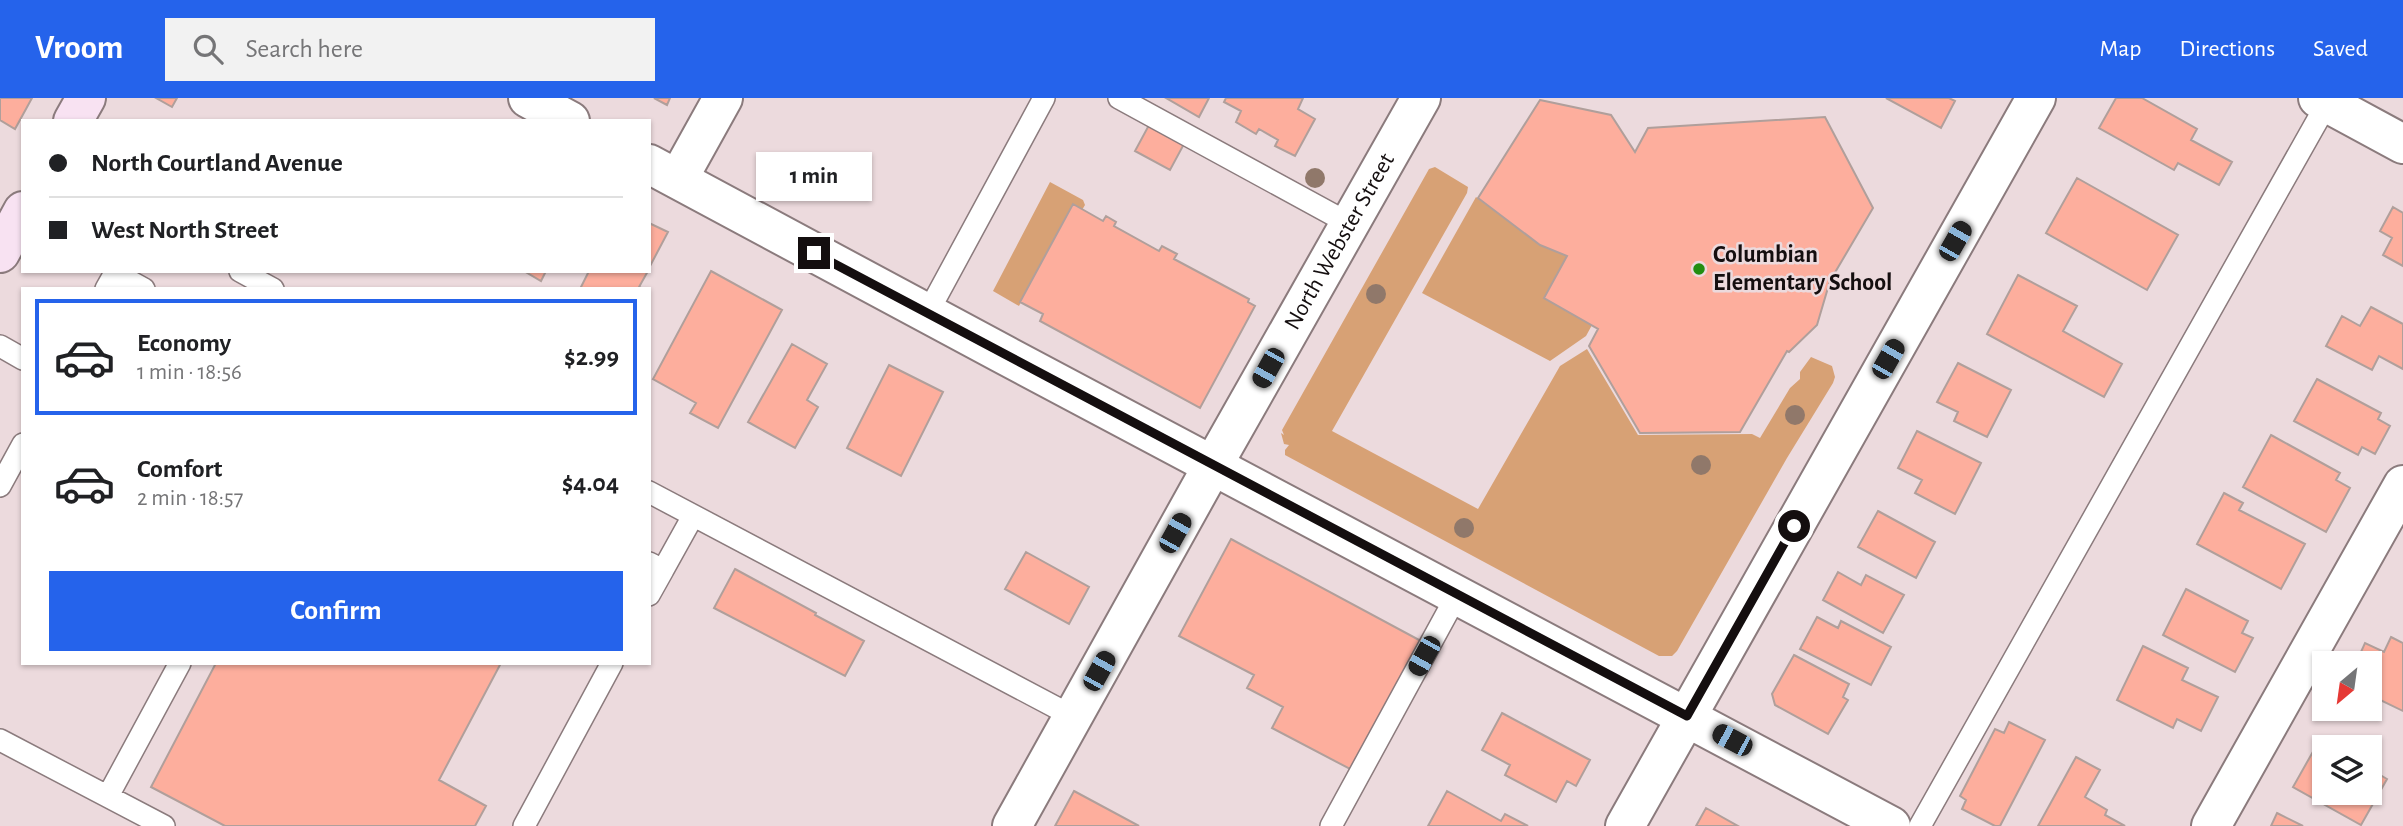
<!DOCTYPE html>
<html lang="en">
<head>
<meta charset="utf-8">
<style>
	body { margin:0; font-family:"Alegreya Sans",sans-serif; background:#f2f2f2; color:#202124; height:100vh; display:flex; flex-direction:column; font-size:26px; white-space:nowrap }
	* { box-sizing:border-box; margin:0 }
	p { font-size:23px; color:#757577 }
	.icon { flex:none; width:38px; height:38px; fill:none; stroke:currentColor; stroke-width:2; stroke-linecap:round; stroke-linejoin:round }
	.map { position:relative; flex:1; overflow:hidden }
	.drawer { position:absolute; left:21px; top:189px; width:630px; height:378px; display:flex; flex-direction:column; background:#fff; border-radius:0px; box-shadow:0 2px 5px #0004 }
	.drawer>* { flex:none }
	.banner { position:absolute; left:21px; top:21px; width:630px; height:154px; border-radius:0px; box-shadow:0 2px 5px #0004; display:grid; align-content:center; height:154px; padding:0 28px; background:#fff }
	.needle { width:46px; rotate:209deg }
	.buttons { position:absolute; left:2312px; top:553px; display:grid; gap:14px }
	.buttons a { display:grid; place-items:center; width:70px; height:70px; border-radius:0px; background:#fff; box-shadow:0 2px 5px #0004; font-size:35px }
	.end { position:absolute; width:32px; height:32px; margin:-16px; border:9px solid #140e0f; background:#fff; box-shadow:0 0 0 4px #fff }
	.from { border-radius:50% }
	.bubble { position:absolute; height:49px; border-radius:0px; background:#fff; box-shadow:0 2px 5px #0004; font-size:23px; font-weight:700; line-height:49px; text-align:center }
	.car { position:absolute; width:21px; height:42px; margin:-21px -10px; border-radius:9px; box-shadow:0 0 5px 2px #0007; background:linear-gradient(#222 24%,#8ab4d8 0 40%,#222 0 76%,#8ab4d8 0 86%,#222 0) }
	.banner b { display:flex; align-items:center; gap:24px; height:66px; font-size:26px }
	.banner b+b { border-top:2px solid #e0e0e0 }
	.banner i { width:18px; height:18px; background:#202124 }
	ul { padding:12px 0 0; list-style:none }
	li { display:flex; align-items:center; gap:21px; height:116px; margin:0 14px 10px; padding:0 14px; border:4px solid transparent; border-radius:0px }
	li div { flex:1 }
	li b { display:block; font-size:26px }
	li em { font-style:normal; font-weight:700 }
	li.selected { border-color:#2563eb }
	li>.icon { width:63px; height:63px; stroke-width:1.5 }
	.cta { display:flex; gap:14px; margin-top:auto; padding:14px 28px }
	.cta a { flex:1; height:80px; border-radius:0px; background:#2563eb; color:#fff; font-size:28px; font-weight:700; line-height:80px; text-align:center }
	header { display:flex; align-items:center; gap:42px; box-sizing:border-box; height:98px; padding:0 35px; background:#2563eb; color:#fff }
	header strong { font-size:33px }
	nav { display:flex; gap:38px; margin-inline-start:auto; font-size:24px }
	.search { width:490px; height:63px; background:#f2f2f2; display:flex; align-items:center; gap:18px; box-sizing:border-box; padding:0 24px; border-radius:0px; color:#757577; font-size:26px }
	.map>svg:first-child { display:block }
	.green { fill:#d7a175 }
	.building { fill:#fdae9d; stroke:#b09f9b; stroke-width:2 }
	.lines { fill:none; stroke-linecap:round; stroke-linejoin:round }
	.service-casing { stroke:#8b7b7d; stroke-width:24 }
	.minor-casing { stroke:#8b7b7d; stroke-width:42 }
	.tertiary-casing { stroke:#8b7b7d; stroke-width:42 }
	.secondary-casing { stroke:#8b7b7d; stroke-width:42 }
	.service { stroke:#fff; stroke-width:21 }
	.minor { stroke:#fff; stroke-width:38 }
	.tertiary { stroke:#fff; stroke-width:38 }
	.secondary { stroke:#f8e2f2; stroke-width:38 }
	.tree { fill:#90786a }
	.route { stroke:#140e0f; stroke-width:9 }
	.poi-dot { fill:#238e11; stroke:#ecdadd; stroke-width:2.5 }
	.labels { text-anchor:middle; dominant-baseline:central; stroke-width:5; stroke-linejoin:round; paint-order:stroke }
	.street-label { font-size:24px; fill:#140e0f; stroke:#ecdadd }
	.poi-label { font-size:24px; font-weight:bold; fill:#140e0f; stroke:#ecdadd; text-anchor:start }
</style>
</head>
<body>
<header>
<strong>Vroom</strong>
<div class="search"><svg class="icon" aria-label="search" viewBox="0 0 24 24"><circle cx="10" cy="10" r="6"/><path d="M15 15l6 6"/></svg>Search here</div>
<nav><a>Map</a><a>Directions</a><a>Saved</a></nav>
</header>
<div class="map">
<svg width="2403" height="728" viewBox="0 0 2403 728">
	<rect width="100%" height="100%" fill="#ecdadd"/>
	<path class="green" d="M 1435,69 L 1468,89 L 1467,95 L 1332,333 L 1478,411 L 1560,268 L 1587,251 L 1638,337 L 1752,336 L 1760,340 L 1790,290 L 1800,281 L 1800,274 L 1811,259 L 1832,268 L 1835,279 L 1833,285 L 1787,360 L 1677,553 L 1672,558 L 1659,558 L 1285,357 L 1285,352 L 1289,347 L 1284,346 L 1281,335 L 1284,337 L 1282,332 L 1429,71 Z
		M 1050,84 L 1083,102 L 1085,107 L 1082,112 L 1072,107 L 1019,208 L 993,193 Z
		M 1476,99 L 1540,147 L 1567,158 L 1592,227 L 1586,238 L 1550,263 L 1422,195 Z"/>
	<path class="building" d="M 0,0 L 32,0 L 15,31 L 0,22 Z
		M 156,0 L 177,0 L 172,9 Z
		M 654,0 L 670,0 L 667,7 Z
		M 1166,0 L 1209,0 L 1199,19 Z
		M 1226,0 L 1303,0 L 1298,11 L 1315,21 L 1295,58 L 1275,48 L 1278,42 L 1259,31 L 1256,36 L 1236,24 L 1241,13 L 1224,4 Z
		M 1886,0 L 1949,0 L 1955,3 L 1941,30 Z
		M 2116,0 L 2142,0 L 2197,31 L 2191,42 L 2232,64 L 2219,87 L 2178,65 L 2174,72 L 2099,30 Z
		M 1540,2 L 1611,17 L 1635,54 L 1648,30 L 1825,19 L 1873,110 L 1830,183 L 1817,227 L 1789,254 L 1787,253 L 1740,334 L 1640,335 L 1589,248 L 1598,231 L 1544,200 L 1567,158 L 1540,147 L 1478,100 Z
		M 1149,27 L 1184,46 L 1170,72 L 1135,53 Z
		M 2077,80 L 2178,137 L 2147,192 L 2046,135 Z
		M 1073,106 L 1103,123 L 1106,118 L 1116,124 L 1114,128 L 1159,153 L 1162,148 L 1177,156 L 1174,161 L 1249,201 L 1248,204 L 1255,208 L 1200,310 L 1040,223 L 1043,216 L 1020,204 Z
		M 2393,109 L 2403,115 L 2403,168 L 2383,157 L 2392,140 L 2380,133 Z
		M 649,125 L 668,134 L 649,170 Z
		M 524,173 L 546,173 L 541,183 Z
		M 589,173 L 648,173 L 639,189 L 643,191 L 580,191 Z
		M 711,173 L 782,212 L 718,330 L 690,315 L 696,305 L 653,281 Z
		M 2018,177 L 2077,208 L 2063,233 L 2122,266 L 2104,299 L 1987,236 Z
		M 2371,209 L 2403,226 L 2403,271 L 2379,258 L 2372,272 L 2326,248 L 2342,218 L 2360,228 Z
		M 792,246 L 827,266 L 807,302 L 818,309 L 795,350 L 748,324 Z
		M 1958,265 L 2011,292 L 1987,339 L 1954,323 L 1958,314 L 1937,304 Z
		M 889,267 L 943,294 L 901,378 L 847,350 Z
		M 2317,281 L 2381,315 L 2378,321 L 2390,328 L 2375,356 L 2362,349 L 2358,357 L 2294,323 Z
		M 1917,333 L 1981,365 L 1955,416 L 1915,395 L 1922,382 L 1898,370 Z
		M 2271,337 L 2340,375 L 2336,382 L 2350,390 L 2326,434 L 2243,389 Z
		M 2224,395 L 2243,405 L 2239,412 L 2305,446 L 2281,491 L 2197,446 Z
		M 1878,413 L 1935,444 L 1916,480 L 1858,449 Z
		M 1231,441 L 1421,543 L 1352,672 L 1272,630 L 1283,609 L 1247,590 L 1254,577 L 1179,538 Z
		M 1026,454 L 1089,489 L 1069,526 L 1005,491 Z
		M 735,471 L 816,515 L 815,517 L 864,543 L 845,578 L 714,510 Z
		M 1838,474 L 1861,487 L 1866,477 L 1904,497 L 1883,535 L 1823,502 Z
		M 2186,491 L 2248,523 L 2242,535 L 2253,540 L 2235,574 L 2163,537 Z
		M 1817,519 L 1838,530 L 1841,523 L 1891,549 L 1871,587 L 1800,551 Z
		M 2391,539 L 2403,545 L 2403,613 L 2370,597 L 2370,565 L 2356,565 L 2365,545 L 2384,554 Z
		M 2143,548 L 2188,570 L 2182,582 L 2218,599 L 2201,633 L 2177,621 L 2173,630 L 2117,602 Z
		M 1794,557 L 1849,586 L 1843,599 L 1848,602 L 1828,636 L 1775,607 L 1772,596 Z
		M 216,565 L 501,565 L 439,682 L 486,708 L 475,728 L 225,728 L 151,689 Z
		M 1502,615 L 1590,662 L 1576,688 L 1567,683 L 1556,704 L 1505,677 L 1510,667 L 1482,652 Z
		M 2009,624 L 2045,642 L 2000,728 L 1995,728 L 1962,711 L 1966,702 L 1960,698 L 1995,631 L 2004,635 Z
		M 2319,643 L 2330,649 L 2324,649 L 2324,695 L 2370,695 L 2370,671 L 2387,681 L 2361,727 L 2293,689 Z
		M 2076,659 L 2100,672 L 2085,699 L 2107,712 L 2105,717 L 2125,728 L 2038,728 Z
		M 1074,693 L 1139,728 L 1055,728 Z
		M 1447,693 L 1501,723 L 1505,716 L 1528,728 L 1428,728 Z
		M 1706,710 L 1738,728 L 1696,728 Z
		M 2277,715 L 2303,728 L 2271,728 Z"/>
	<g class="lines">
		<defs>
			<path id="service" d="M 1119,0 L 1350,126
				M 240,173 L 273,191
				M 106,191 L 115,175 L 144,191
				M 927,216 L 1044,0
				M 0,248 L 23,261
				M 0,388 L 23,346
				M 649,394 L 1074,619
				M 649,465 L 663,472 L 649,497
				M 663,472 L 693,418
				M 0,642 L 164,728
				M 108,698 L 180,565
				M 524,728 L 612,565
				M 1331,728 L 1457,497
				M 1920,728 L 2330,0"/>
			<g id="minor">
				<path d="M 2318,0 L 2403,46"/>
				<path d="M 678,81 L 723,0"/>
				<path id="s1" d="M 1012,728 L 1213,367 L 1421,0"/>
				<path d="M 1625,728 L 2036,0"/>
				<path d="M 2211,728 L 2403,387"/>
			</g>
			<path id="tertiary" d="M 528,0 L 570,23
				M 649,66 L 1003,256 L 1891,728"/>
			<path id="secondary" d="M 73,23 L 86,0
				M 0,155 L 23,113"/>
		</defs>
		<use href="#service" class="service-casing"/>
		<use href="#minor" class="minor-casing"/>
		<use href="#tertiary" class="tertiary-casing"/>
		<use href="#secondary" class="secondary-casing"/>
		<use href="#service" class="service"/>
		<use href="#minor" class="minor"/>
		<use href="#tertiary" class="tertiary"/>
		<use href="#secondary" class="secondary"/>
	</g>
	<g class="tree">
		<circle cx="1315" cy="80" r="10"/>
		<circle cx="1376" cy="196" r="10"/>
		<circle cx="1795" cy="317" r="10"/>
		<circle cx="1701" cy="367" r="10"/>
		<circle cx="1464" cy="430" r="10"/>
	</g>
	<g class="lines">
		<path class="route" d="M 814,155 L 1687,618 L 1794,428"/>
	</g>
	<circle class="poi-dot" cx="1699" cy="171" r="7"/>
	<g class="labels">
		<g class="street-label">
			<text stroke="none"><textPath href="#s1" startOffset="670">North Webster Street</textPath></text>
		</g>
		<g class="poi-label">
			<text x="1713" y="157">Columbian<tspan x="1713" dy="28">Elementary School</tspan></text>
		</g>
	</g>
</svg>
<div class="buttons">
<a><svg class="needle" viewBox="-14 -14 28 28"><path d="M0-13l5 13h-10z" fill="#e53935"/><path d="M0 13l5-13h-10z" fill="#757577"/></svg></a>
<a><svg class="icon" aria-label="layers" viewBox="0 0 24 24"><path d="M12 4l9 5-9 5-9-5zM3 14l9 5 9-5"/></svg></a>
</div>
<i class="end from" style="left:1794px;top:428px"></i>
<i class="end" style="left:814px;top:155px"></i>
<div class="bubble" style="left:756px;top:54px;width:116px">1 min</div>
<i class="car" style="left:1955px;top:143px;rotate:30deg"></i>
<i class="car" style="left:1888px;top:261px;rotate:30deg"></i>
<i class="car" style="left:1268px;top:270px;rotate:209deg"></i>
<i class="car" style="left:1175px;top:435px;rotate:29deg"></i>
<i class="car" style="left:1424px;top:558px;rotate:209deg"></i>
<i class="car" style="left:1099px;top:573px;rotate:29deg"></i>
<i class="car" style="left:1732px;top:642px;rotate:298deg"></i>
<div class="banner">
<b><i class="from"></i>North Courtland Avenue</b>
<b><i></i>West North Street</b>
</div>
<section class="drawer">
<ul>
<li class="selected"><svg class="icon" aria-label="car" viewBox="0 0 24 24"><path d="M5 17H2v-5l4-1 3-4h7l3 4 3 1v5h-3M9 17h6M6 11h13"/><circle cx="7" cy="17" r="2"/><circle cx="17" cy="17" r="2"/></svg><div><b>Economy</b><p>1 min · 18:56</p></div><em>$2.99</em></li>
<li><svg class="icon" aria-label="car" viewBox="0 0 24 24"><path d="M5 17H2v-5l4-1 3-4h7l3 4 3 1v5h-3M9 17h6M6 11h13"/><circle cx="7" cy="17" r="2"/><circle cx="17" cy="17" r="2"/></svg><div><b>Comfort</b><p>2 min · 18:57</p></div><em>$4.04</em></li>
</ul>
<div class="cta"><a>Confirm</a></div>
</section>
</div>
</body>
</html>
